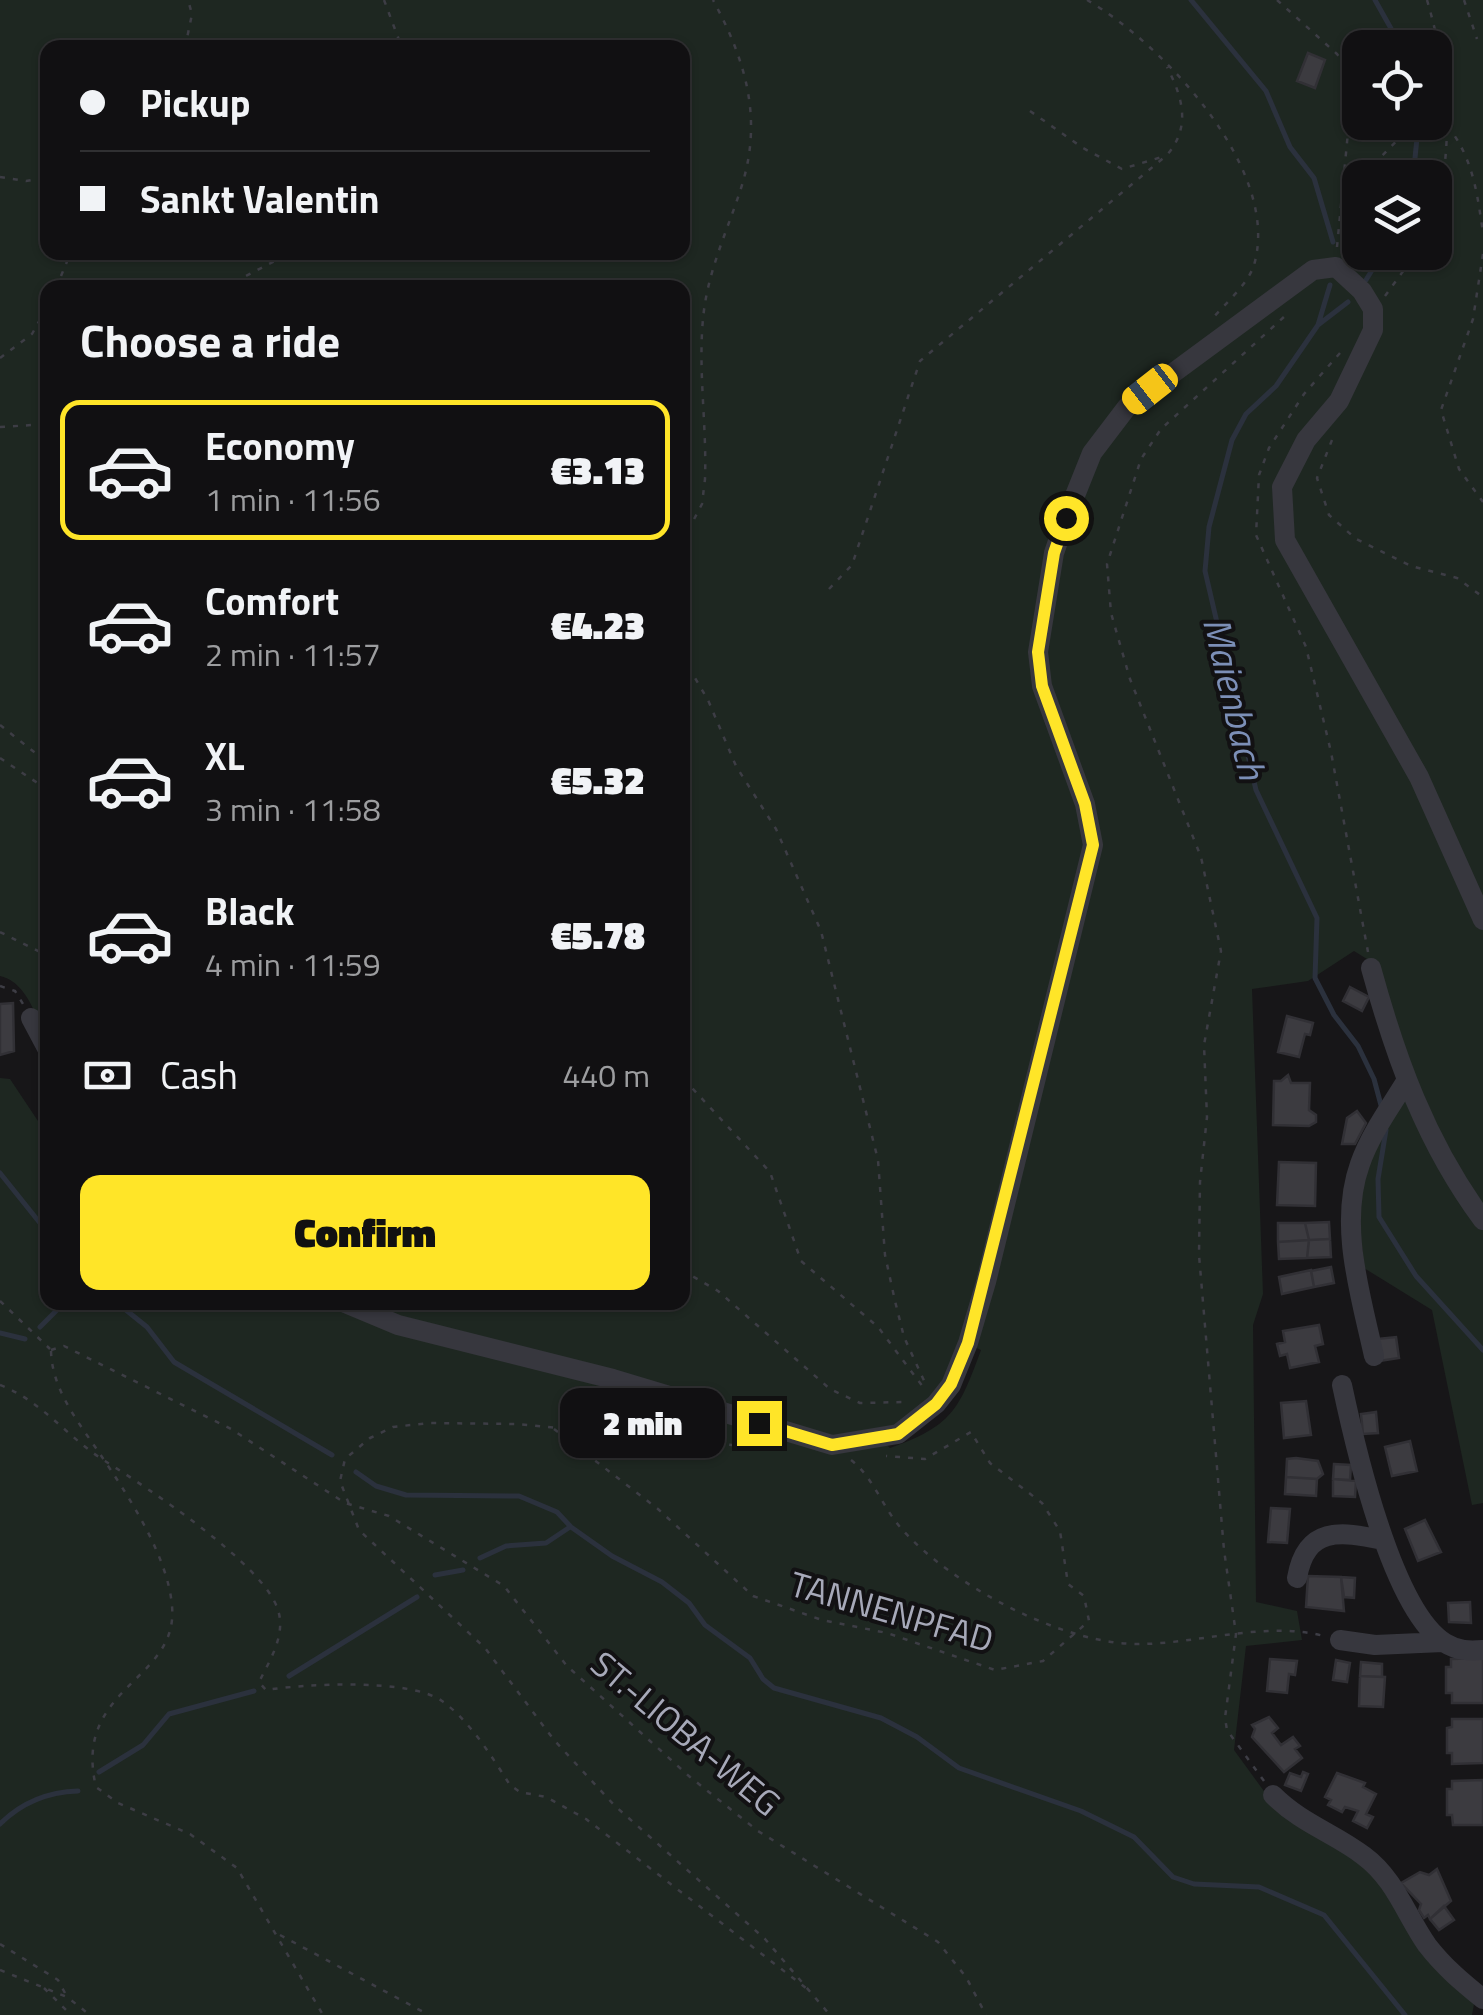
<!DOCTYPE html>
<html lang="en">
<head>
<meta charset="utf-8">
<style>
	body { margin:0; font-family:"Titillium Web",sans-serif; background:#1a191b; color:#f1f3f6; height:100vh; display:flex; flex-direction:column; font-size:38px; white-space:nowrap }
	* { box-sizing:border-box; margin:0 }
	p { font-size:32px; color:#9c9d9f }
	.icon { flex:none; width:55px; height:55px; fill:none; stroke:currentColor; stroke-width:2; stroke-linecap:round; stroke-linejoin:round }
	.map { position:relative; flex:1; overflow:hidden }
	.drawer { position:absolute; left:40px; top:280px; width:650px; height:1030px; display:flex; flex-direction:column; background:#111012; border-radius:20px; box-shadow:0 2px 8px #0004,0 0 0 2px #303032 }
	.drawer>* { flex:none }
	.hud { position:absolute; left:40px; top:40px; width:650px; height:220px; border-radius:20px; box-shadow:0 2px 8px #0004,0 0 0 2px #303032; display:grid; align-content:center; height:220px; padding:0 40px; background:#111012 }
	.fabs { position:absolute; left:1342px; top:30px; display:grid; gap:20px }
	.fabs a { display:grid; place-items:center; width:110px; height:110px; border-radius:20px; background:#111012; box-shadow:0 2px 8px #0004,0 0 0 2px #303032; font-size:50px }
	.end { position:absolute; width:45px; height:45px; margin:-22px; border:12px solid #ffe528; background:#111; box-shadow:0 0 0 5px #111 }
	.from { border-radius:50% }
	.bubble { position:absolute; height:70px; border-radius:20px; background:#111012; box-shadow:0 2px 8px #0004,0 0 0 2px #303032; font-size:32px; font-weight:800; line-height:70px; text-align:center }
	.car { position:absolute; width:30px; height:60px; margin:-30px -15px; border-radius:12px; box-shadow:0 0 8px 2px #0007; background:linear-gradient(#f5c518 24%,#345 0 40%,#f5c518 0 76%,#345 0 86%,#f5c518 0) }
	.hud b { display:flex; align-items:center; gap:35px; height:95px; font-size:38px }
	.hud b+b { border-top:2px solid #303032 }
	.hud i { width:25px; height:25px; background:#f1f3f6 }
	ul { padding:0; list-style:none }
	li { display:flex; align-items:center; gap:30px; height:140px; margin:0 20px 15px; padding:0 20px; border:5px solid transparent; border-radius:20px }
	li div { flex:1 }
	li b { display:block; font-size:38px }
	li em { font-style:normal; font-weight:800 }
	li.current { border-color:#ffe528 }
	li>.icon { width:90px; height:90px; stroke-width:1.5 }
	h2 { padding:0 40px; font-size:45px; line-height:120px }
	.pay { display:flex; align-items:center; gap:25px; height:110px; padding:0 40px; font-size:38px }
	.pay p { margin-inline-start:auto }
	.primary-button { display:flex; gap:20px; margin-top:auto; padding:20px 40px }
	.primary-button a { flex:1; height:115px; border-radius:20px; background:#ffe528; color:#111; font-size:40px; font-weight:800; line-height:115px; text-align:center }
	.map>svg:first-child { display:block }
	.green { fill:#1e2721; fill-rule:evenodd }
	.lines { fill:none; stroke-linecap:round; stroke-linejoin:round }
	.stream { stroke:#2b313d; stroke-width:5 }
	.building { fill:#3c3b40; stroke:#313035; stroke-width:2.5 }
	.path { stroke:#3d3d45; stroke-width:2.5; stroke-dasharray:5 8; stroke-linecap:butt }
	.minor { stroke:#37373e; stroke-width:20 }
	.route { stroke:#ffe528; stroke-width:12 }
	.labels { text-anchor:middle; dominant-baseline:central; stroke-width:8; stroke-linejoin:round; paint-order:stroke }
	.street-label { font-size:35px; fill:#a7a9b9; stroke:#121113 }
	.water-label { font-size:38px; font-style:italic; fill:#7c8fb7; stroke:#121113 }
</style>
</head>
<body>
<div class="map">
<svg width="1483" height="2015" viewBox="0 0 1483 2015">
	<rect width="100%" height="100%" fill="#171618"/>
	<path class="green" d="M 0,0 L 1483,0 L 1483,1503 L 1472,1505 L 1432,1310 L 1364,1268 L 1358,1206 L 1367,1157 L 1414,1081 L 1375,964 L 1354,951 L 1308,981 L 1252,989 L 1263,1294 L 1253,1325 L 1256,1602 L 1297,1611 L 1302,1640 L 1246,1646 L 1234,1750 L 1269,1798 L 1355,1854 L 1475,1999 L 1472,2015 L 0,2015 L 0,1078 L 10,1079 L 42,1127 L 47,1126 L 48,1302 L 682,1302 L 682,288 L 48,288 L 47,1040 C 36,1017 27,982 0,976 ZM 48,48 L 682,48 L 682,252 L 48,252 ZM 1360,48 L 1435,48 L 1435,122 L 1360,122 ZM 1360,178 L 1435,178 L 1435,252 L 1360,252 ZM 968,1344 L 981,1350 C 959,1410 952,1426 890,1448 L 879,1438 L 951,1385 Z"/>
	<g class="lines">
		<path class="stream" d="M 1191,0 L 1266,91 L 1290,147 L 1314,178 L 1333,242
			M 1375,0 L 1393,32 L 1397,48
			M 1413,178 L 1417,138
			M 1366,280 L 1383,252
			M 1348,302 L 1318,325 L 1276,386 L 1246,414 L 1232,440 L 1209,527 L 1205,571 L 1256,790 L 1317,918 L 1315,978 L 1334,1015 L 1358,1046 L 1374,1079 L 1382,1109
			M 1318,325 L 1330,285
			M 1386,1130 L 1378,1179 L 1379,1217 L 1416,1276 L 1483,1350
			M 0,1173 L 48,1233
			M 116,1302 L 147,1327 L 174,1362 L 332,1455
			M 40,1327 L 65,1302
			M 0,1333 L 25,1339
			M 356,1472 L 376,1486 L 406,1495 L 519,1496 L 557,1512 L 571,1527 L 612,1556 L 662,1582 L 689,1603 L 705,1625 L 750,1658 L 763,1679 L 774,1688 L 881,1718 L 917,1737 L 959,1768 L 1081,1811 L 1134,1837 L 1173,1877 L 1194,1884 L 1259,1887 L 1324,1915 L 1405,2015
			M 480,1558 L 506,1546 L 546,1543 L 570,1527
			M 435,1575 L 463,1570
			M 289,1676 L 417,1597
			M 99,1772 L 143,1745 L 169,1714 L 254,1691
			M 0,1824 C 22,1802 47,1792 78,1791"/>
	</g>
	<path class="building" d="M 1308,53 L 1325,60 L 1315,88 L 1297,81 Z
		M 1350,987 L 1369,997 L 1362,1011 L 1343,1001 Z
		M 13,1003 L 14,1051 L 0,1055 L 0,1004 Z
		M 1287,1016 L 1313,1023 L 1310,1035 L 1305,1034 L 1299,1057 L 1278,1052 Z
		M 1288,1075 L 1291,1083 L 1310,1083 L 1309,1110 L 1316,1115 L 1316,1122 L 1309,1126 L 1273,1125 L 1274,1081 L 1281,1081 Z
		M 1357,1111 L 1366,1123 L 1355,1144 L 1342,1144 L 1347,1118 Z
		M 1279,1162 L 1316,1163 L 1315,1206 L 1277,1205 Z
		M 1329,1222 L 1330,1239 L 1309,1240 L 1305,1223 Z
		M 1278,1223 L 1305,1223 L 1309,1240 L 1278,1242 Z
		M 1330,1239 L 1331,1257 L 1307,1258 L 1309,1240 Z
		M 1309,1240 L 1307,1258 L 1279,1259 L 1278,1242 Z
		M 1331,1267 L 1334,1283 L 1314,1287 L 1311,1271 Z
		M 1311,1270 L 1314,1287 L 1282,1294 L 1279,1277 Z
		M 1319,1325 L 1323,1344 L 1315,1346 L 1319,1362 L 1290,1368 L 1287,1354 L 1280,1356 L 1277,1344 L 1285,1342 L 1283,1331 Z
		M 1396,1337 L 1399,1358 L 1379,1361 L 1376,1339 Z
		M 1306,1401 L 1311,1435 L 1284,1438 L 1281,1403 Z
		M 1376,1412 L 1378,1433 L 1363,1434 L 1361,1414 Z
		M 1410,1441 L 1417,1471 L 1392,1476 L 1385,1447 Z
		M 1296,1458 L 1318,1461 L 1323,1474 L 1317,1479 L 1286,1477 L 1287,1459 Z
		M 1334,1464 L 1351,1465 L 1350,1480 L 1333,1479 Z
		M 1286,1477 L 1317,1479 L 1316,1496 L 1285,1494 Z
		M 1333,1479 L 1356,1481 L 1355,1497 L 1333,1496 Z
		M 1271,1508 L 1290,1509 L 1287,1543 L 1268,1542 Z
		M 1425,1520 L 1441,1552 L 1418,1561 L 1405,1529 Z
		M 1308,1576 L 1341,1577 L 1344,1611 L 1306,1607 Z
		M 1341,1577 L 1355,1578 L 1354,1598 L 1344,1597 Z
		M 1470,1602 L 1471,1623 L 1449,1622 L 1448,1603 Z
		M 1483,1658 L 1483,1703 L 1452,1703 L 1452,1693 L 1446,1693 L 1446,1667 L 1451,1667 L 1451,1659 Z
		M 1270,1659 L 1297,1661 L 1295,1675 L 1289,1674 L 1287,1693 L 1267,1691 Z
		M 1336,1660 L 1350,1663 L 1347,1682 L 1333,1680 Z
		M 1361,1662 L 1382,1664 L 1382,1677 L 1360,1676 Z
		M 1360,1676 L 1385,1677 L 1383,1707 L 1359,1706 Z
		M 1269,1717 L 1278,1728 L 1272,1733 L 1281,1745 L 1293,1737 L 1300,1746 L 1295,1749 L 1302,1758 L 1284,1772 L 1252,1737 L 1255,1729 L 1252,1725 Z
		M 1452,1719 L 1483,1719 L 1483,1763 L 1452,1764 L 1452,1753 L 1447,1753 L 1447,1728 L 1452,1727 Z
		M 1303,1772 L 1308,1774 L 1301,1791 L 1285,1785 L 1290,1773 L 1301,1777 Z
		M 1337,1773 L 1365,1783 L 1363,1787 L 1376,1794 L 1366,1814 L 1373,1817 L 1367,1828 L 1353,1821 L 1358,1811 L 1345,1807 L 1342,1812 L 1328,1805 L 1331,1800 L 1325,1797 Z
		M 1483,1780 L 1483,1825 L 1453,1825 L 1452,1815 L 1447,1815 L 1447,1789 L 1452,1789 L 1452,1781 Z
		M 1437,1869 L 1451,1901 L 1430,1919 L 1428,1915 L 1424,1918 L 1419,1910 L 1421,1904 L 1401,1883 L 1420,1872 L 1429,1875 Z
		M 1444,1906 L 1454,1920 L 1439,1930 L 1430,1919 Z"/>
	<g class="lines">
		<path class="path" d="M 384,0 L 402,48
			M 1087,0 C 1162,43 1282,170 1254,265 C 1248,284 1225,304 1212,319
			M 1277,0 L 1337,54 L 1360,85
			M 1427,0 C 1448,71 1455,143 1435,214
			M 1464,0 L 1477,39
			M 185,48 L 192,14 L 188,0
			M 1030,111 L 1083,148 L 1122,169 L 1165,156
			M 0,177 L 26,181 L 48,177
			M 1371,178 L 1378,160 L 1411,126 L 1446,124 C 1473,157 1477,192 1483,233
			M 1337,247 L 1353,80
			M 1342,251 L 1360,204
			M 1483,254 L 1473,319 L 1441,410 L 1459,469 L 1483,502
			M 56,288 L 71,252
			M 223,288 L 292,252
			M 1385,296 L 1417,252
			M 1340,353 L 1304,394 L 1269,448 L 1259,475 L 1256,535 L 1306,647 L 1331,752 L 1368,952
			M 0,358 L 32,334 L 48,305
			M 0,427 L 48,424
			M 1332,440 L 1317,478 L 1329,515 L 1356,539 L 1411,566 L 1457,578 L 1483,597
			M 682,542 L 702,504 L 705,479 C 707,423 697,365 704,310 C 710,265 729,227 742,185 C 763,117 745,59 713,0
			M 829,589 L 852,565 L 920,361 L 1167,155 C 1191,127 1183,98 1167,67
			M 682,656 L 708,700 L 736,766 L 776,829 L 821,931 L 878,1160 L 885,1255 L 895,1301 L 904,1337 L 926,1385
			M 0,725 L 48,763
			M 0,758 L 48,790
			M 0,932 L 48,956
			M 0,986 L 15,991 L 23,1004
			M 682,1065 L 692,1088 L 770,1172 L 801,1261 L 878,1327 L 923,1387
			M 682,1270 L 718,1291 L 830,1389 L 860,1403 L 905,1402
			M 0,1301 L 50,1349
			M 51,1350 L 64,1346 L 231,1429 L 345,1503 L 389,1516 L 504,1586 L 567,1666 L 690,1777 L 758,1831 L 938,1942 L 966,1977 L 986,2015
			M 51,1351 C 52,1390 79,1423 100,1454 C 128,1495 168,1556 172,1606 C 179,1682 72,1686 96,1787 L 118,1803 L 190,1834 L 237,1868 L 323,2015
			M 0,1385 C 42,1401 68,1438 105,1461 C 146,1487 264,1564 278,1610 C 286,1635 270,1660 259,1682 L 266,1690 C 305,1684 410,1678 442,1701 C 470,1721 492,1757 510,1785 L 520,1792 L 546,1797 L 586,1819 L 806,1988
			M 554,1429 L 658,1509 L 753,1596 L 822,1620 L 887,1633 L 995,1670 L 1043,1661 L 1089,1621 L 1084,1596 L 1068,1584 L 1060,1531 L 1042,1503 L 990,1463 L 971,1432 L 925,1459 L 886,1456
			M 773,1449 L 516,1424 L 429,1423 L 393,1427 L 370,1438 L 345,1459 L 340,1481 L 359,1530 L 485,1648 L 554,1740 L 614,1805 L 765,1939 L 830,2015
			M 851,1460 C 873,1477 882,1506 900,1527 C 950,1585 1065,1646 1142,1644 C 1201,1643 1265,1621 1324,1636
			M 1264,1781 L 1227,1730 L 1225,1718 L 1236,1634 L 1224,1550 L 1199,1255 L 1200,1182 L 1207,1117 L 1204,1045 L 1221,951 L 1201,857 L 1130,679 L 1111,613 L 1107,564 L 1141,459 L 1161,429 L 1285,316
			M 280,1935 L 429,2015
			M 0,1944 L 58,1980 L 65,1993
			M 0,1970 L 67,1997 L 90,2015
			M 44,1988 L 71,2015"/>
		<path class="minor" d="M 1371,968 C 1396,1059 1426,1143 1483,1220
			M 31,1018 L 48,1050
			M 343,1302 L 398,1325 L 613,1379 L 832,1445 L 898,1434 L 936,1404 L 951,1385 L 968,1343 L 986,1282 L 1093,845 L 1085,804 L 1042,686 L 1038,652 L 1054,553 L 1066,518 L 1092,453 L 1127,407 L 1313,270 L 1336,267 L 1362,291 L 1373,309 L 1373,330 L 1339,401 L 1306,440 L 1282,487 L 1285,540 L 1419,777 L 1483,920
			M 1374,1356 C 1361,1296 1338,1225 1360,1164 C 1370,1135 1389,1109 1405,1083
			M 1342,1385 C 1355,1446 1392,1610 1445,1643 C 1458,1651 1469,1651 1483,1650
			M 1297,1578 C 1306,1526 1340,1531 1383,1540
			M 1340,1640 L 1375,1645 L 1443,1642
			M 1273,1795 C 1302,1824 1334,1833 1364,1856 C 1395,1879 1406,1915 1427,1945 C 1444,1967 1462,1982 1483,1999"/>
	</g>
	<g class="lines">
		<path class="route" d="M 759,1423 L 832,1445 L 898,1434 L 936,1404 L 951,1384 L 968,1343 L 1093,845 L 1085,804 L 1042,686 L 1038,652 L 1054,553 L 1066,518"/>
	</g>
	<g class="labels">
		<g class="street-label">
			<text transform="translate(892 1611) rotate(16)">TANNENPFAD</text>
			<text transform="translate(686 1733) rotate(40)">ST.-LIOBA-WEG</text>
		</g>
		<g class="water-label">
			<text transform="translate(1235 698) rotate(77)">Maienbach</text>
		</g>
	</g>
</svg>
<div class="fabs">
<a><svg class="icon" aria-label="locate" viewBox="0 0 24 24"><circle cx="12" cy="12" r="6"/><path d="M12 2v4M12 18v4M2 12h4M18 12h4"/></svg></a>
<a><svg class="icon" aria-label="layers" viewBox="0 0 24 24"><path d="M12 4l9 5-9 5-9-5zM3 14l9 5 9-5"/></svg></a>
</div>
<i class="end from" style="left:1066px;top:518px"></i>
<i class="end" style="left:759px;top:1423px"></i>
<div class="bubble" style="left:560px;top:1388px;width:165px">2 min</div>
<i class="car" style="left:1150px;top:389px;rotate:232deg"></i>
<div class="hud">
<b><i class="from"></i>Pickup</b>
<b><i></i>Sankt Valentin</b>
</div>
<section class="drawer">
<h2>Choose a ride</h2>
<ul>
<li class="current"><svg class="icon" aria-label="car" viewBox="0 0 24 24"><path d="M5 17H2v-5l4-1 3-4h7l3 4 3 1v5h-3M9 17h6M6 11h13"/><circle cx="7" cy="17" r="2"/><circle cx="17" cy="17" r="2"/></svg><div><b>Economy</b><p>1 min · 11:56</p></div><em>€3.13</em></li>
<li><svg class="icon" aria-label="car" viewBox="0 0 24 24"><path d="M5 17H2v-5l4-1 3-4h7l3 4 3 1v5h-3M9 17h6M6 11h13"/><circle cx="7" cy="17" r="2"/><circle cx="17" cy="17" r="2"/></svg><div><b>Comfort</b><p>2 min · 11:57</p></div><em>€4.23</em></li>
<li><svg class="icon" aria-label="car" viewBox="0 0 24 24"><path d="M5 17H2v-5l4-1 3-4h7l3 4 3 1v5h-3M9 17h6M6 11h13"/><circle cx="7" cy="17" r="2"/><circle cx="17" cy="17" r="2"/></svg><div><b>XL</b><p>3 min · 11:58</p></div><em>€5.32</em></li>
<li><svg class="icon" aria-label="car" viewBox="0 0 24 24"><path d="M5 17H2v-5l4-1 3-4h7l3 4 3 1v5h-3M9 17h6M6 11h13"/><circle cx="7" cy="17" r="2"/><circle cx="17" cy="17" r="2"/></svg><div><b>Black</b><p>4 min · 11:59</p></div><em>€5.78</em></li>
</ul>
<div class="pay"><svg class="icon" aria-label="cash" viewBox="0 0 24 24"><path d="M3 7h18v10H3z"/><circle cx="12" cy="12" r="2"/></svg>Cash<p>440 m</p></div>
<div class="primary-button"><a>Confirm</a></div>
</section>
</div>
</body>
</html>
